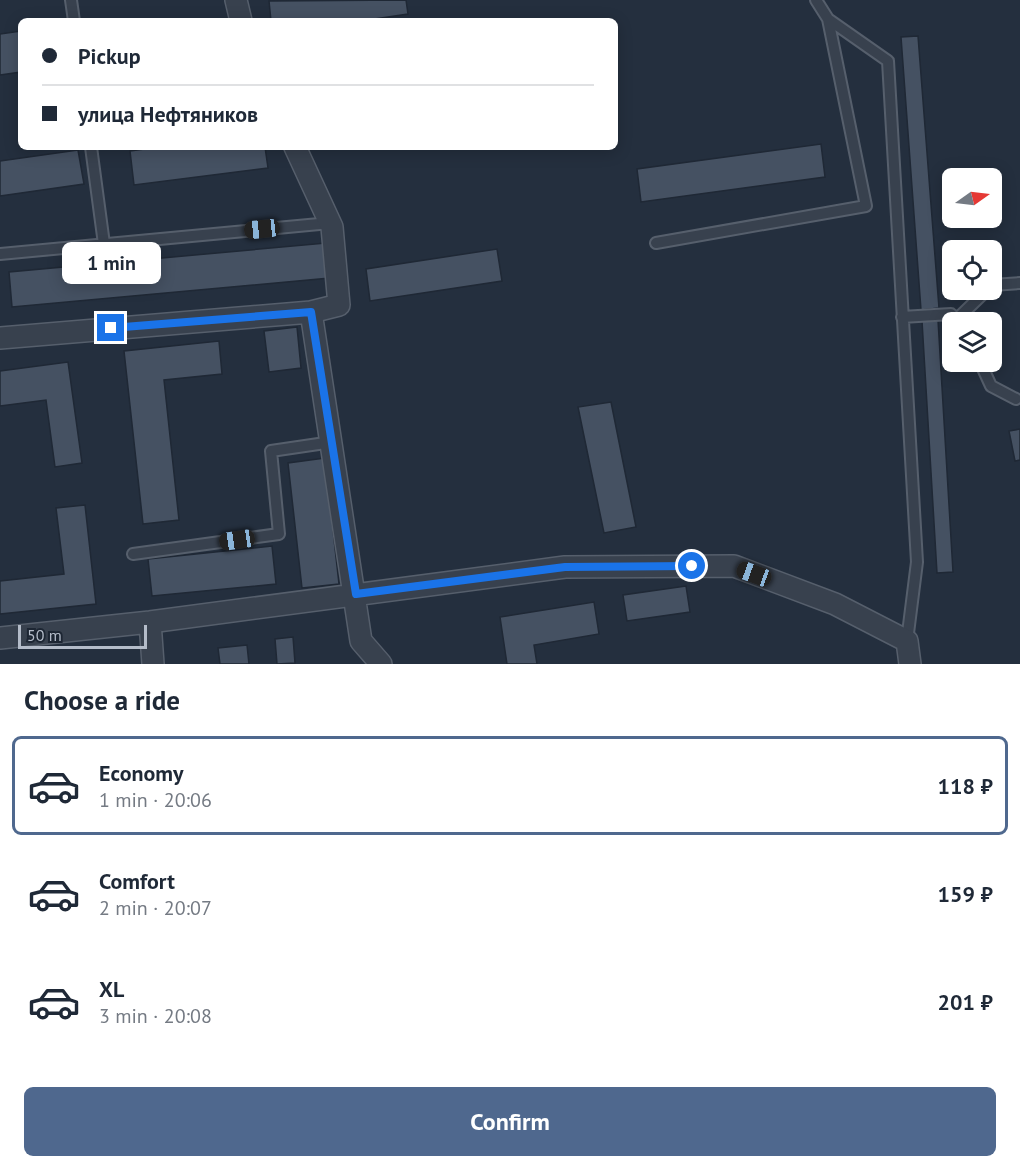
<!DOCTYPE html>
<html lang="en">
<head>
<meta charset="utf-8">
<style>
	body { margin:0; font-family:"PT Sans",sans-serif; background:#f2f2f3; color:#1f2937; height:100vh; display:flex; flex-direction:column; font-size:22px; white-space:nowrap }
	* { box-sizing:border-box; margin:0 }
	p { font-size:20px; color:#747a83 }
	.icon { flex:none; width:33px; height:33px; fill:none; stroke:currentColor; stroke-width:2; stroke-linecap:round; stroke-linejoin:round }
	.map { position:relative; height:664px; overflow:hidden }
	.sheet { display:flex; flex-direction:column; background:#fff; flex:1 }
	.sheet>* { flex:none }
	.top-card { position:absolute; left:18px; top:18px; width:600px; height:132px; border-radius:9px; box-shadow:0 3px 15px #0003; display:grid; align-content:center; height:132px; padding:0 24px; background:#fff }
	.needle { width:39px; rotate:76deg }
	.fabs { position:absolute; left:942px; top:168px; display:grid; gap:12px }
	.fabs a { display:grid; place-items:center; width:60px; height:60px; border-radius:9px; background:#fff; box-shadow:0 3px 15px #0003; font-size:30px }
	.scale { position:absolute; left:18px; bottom:15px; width:129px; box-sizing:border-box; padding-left:6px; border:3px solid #b4bcc9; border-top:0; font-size:16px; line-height:21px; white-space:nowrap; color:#b4bcc9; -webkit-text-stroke:4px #1d2633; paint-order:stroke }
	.end { position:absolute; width:27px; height:27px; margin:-14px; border:8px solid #1a73e8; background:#fff; box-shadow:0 0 0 3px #fff }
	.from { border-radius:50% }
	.bubble { position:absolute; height:42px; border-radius:9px; background:#fff; box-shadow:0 3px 15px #0003; font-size:20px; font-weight:700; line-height:42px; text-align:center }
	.car { position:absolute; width:18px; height:36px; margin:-18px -9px; border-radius:8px; box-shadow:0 0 4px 2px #0007; background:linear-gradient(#222 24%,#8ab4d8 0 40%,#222 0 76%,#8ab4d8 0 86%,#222 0) }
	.top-card b { display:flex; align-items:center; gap:21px; height:57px; font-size:22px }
	.top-card b+b { border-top:2px solid #e0e1e3 }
	.top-card i { width:15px; height:15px; background:#1f2937 }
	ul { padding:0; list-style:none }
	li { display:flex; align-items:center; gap:18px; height:99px; margin:0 12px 9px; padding:0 12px; border:3px solid transparent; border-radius:9px }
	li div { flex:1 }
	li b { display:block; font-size:22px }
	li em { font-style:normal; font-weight:700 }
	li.active { border-color:#4f688e }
	li>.icon { width:54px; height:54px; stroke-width:1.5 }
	h2 { padding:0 24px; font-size:27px; line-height:72px }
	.primary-button { display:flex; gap:12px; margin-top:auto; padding:12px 24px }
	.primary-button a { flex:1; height:69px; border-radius:9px; background:#4f688e; color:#fff; font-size:24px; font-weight:700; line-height:69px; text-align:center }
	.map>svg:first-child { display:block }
	.building { fill:#455162; stroke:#1f2835; stroke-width:1.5 }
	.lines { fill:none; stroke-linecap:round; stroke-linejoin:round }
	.service-casing { stroke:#565f6c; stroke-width:14 }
	.minor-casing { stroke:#565f6c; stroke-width:24 }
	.service { stroke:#38414e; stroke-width:10 }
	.minor { stroke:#38414e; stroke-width:21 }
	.route { stroke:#1a73e8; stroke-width:8 }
</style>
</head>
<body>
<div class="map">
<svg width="1020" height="664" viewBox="0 0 1020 664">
	<rect width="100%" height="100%" fill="#242f3e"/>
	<path class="building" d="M 406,0 L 408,14 L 361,21 L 271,21 L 269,1 Z
		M 21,31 L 21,72 L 0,75 L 0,34 Z
		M 918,36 L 939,308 L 921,310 L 901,37 Z
		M 821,144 L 825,177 L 641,202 L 637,169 Z
		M 159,147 L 265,147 L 268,168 L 134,185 L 130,151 Z
		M 78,150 L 84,184 L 0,196 L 0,161 Z
		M 326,243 L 330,278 L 12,307 L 9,272 Z
		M 497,249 L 502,281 L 370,301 L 366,269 Z
		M 938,320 L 953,572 L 937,573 L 922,321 Z
		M 297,327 L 301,368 L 269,372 L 264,331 Z
		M 219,341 L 222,374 L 164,380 L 179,520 L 143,524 L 124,351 Z
		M 68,362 L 82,463 L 55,467 L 46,400 L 0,406 L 0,371 Z
		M 611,402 L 636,527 L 604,533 L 578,407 Z
		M 1020,429 L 1020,460 L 1015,461 L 1009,431 Z
		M 325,458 L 339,584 L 302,588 L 288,463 Z
		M 85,505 L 96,604 L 0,614 L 0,581 L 64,574 L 56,508 Z
		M 272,546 L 276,584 L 152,596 L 148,559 Z
		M 686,586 L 690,612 L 627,621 L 623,595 Z
		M 594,602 L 599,634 L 534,645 L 537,664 L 507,664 L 500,617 Z
		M 293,637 L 295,663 L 277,664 L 275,639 Z
		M 247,645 L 249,664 L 220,664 L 218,648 Z"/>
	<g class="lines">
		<defs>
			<path id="service" d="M 71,0 L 74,21
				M 828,19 L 888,61 L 917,562 L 907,641
				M 91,147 L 104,244
				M 656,243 L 866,206 L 828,19 L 816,0
				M 0,254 L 330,223
				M 992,285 L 1020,283
				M 902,317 L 951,314 L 958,322
				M 956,320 L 987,290
				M 980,362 L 991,386 L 1016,399
				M 133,554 L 279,534 L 271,451 L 332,442"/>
			<path id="minor" d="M 236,0 L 241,21
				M 311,312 L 361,641 L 381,664
				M 0,338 L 311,312 L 339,305 L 332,227 L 295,147
				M 150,622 L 153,664
				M 0,638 L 150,622 L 565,567 L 734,566 L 835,604 L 907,641 L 910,664"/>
		</defs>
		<use href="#service" class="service-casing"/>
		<use href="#minor" class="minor-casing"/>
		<use href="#service" class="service"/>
		<use href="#minor" class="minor"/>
	</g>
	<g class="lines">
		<path class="route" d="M 111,328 L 311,312 L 356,594 L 565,567 L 692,566"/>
	</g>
</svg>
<div class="fabs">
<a><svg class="needle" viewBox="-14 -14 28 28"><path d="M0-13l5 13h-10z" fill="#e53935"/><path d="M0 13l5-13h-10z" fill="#747a83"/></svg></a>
<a><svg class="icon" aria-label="locate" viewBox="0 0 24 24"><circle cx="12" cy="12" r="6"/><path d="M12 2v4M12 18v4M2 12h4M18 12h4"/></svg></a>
<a><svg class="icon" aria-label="layers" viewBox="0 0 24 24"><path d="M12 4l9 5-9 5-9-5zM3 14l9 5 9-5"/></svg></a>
</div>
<div class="scale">50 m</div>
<i class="end from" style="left:692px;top:566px"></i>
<i class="end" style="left:111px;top:328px"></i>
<div class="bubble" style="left:62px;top:242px;width:99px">1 min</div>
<i class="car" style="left:262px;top:229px;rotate:264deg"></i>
<i class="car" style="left:237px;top:540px;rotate:262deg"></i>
<i class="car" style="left:754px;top:574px;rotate:290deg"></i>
<div class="top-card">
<b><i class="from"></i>Pickup</b>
<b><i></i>улица Нефтяников</b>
</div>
</div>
<section class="sheet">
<h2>Choose a ride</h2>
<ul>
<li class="active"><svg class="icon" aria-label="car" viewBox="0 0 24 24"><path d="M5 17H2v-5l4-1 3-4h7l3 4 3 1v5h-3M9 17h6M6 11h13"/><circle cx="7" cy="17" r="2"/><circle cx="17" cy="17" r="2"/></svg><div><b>Economy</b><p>1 min · 20:06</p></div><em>118 ₽</em></li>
<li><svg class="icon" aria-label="car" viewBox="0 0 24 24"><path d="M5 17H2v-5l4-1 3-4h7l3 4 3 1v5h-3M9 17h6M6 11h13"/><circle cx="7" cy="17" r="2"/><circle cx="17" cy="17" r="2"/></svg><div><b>Comfort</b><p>2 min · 20:07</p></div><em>159 ₽</em></li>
<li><svg class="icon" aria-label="car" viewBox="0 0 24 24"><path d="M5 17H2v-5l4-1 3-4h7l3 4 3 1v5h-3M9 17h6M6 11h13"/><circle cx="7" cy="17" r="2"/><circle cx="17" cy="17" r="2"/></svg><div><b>XL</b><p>3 min · 20:08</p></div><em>201 ₽</em></li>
</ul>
<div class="primary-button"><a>Confirm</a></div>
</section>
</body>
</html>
